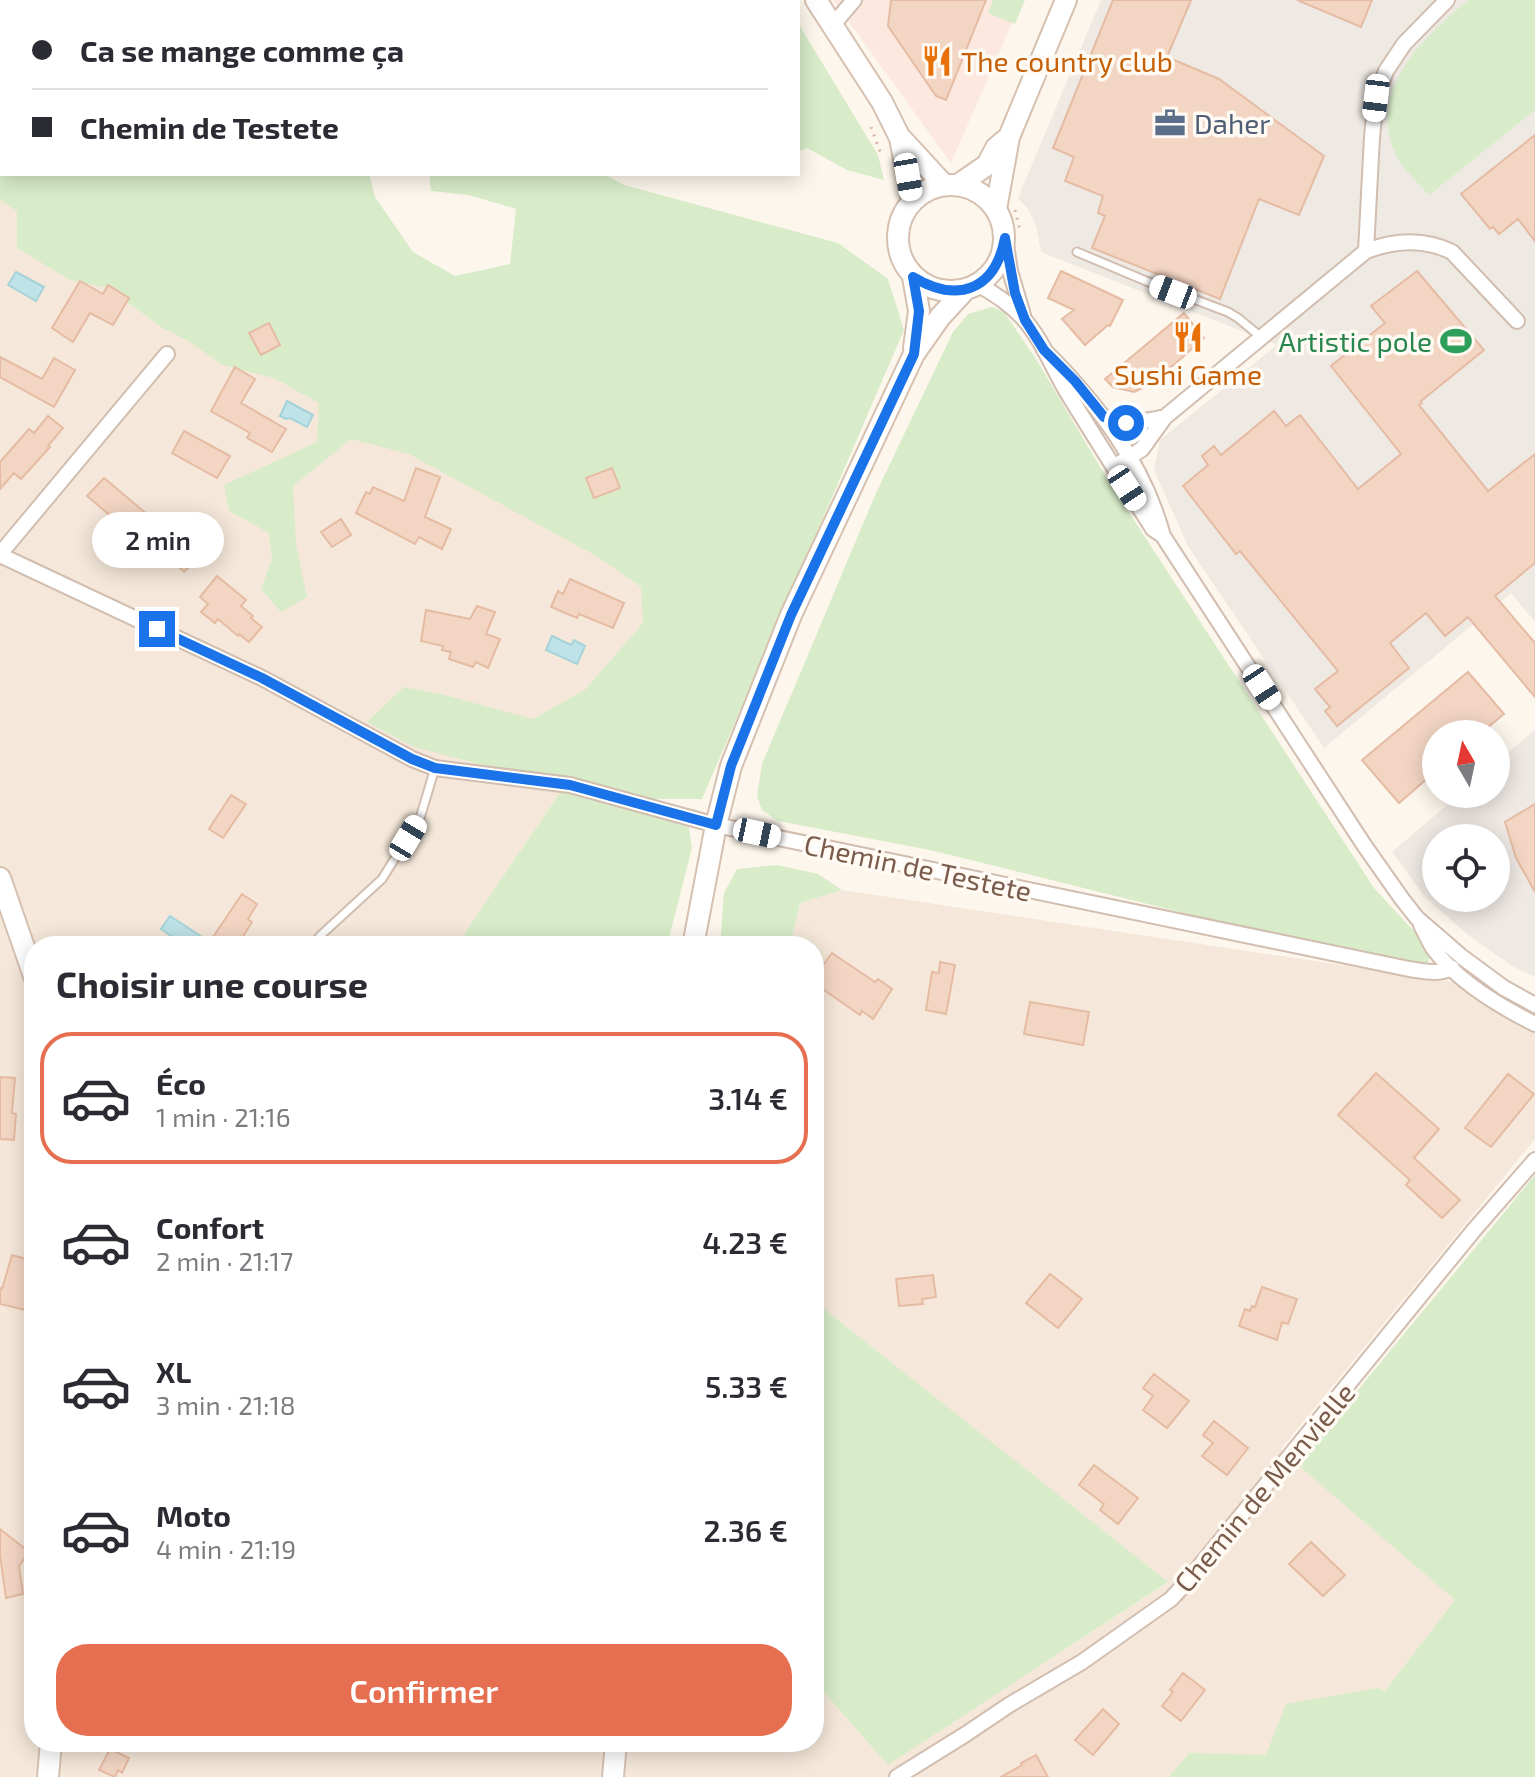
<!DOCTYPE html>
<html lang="fr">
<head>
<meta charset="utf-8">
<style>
	body { margin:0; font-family:"Exo 2",sans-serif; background:#f7f7f7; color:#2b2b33; height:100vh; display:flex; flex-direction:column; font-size:30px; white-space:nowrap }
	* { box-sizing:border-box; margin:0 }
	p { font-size:26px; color:#7c7c81 }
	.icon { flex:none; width:44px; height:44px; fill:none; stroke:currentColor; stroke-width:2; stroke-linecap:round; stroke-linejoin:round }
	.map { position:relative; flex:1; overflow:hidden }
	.details { position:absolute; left:24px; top:936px; width:800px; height:816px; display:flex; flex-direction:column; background:#fff; border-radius:32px; box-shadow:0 4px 20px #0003 }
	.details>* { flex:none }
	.hud { position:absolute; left:0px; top:0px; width:800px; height:176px; box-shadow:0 4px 20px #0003; display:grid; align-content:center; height:176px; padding:0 32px; background:#fff }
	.needle { width:52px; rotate:351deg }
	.controls { position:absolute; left:1422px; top:720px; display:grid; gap:16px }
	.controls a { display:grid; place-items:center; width:88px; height:88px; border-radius:50%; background:#fff; box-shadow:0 4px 20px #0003; font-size:40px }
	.end { position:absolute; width:36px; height:36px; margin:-18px; border:10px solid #1a73e8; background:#fff; box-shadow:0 0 0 4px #fff }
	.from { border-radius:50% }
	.bubble { position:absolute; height:56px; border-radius:28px; background:#fff; box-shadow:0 4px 20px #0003; font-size:26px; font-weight:600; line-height:56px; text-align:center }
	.car { position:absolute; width:24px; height:48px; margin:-24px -12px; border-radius:10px; box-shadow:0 0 6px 2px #0007; background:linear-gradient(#fff 24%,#345 0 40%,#fff 0 76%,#345 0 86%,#fff 0) }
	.hud b { display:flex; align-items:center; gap:28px; height:76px; font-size:30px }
	.hud b+b { border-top:2px solid #e1e1e2 }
	.hud i { width:20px; height:20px; background:#2b2b33 }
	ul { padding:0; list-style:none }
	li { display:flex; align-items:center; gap:24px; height:132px; margin:0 16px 12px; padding:0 16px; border:4px solid transparent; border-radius:32px }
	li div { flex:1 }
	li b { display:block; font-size:30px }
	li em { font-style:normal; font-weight:600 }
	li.current { border-color:#e76f51 }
	li>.icon { width:72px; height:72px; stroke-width:1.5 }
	h2 { padding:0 32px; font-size:36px; line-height:96px }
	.cta { display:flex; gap:16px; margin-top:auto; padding:16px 32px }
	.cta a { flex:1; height:92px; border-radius:32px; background:#e76f51; color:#fff; font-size:32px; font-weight:600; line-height:92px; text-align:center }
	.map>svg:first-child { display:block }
	.residential { fill:#f5e8da }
	.commercial { fill:#fde8e0 }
	.industrial { fill:#efe9e4; fill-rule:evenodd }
	.green { fill:#d8ecc9 }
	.water { fill:#bfe3e8; stroke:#a5d3da; stroke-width:2 }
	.building { fill:#f3d5c3; stroke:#e6bba3; stroke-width:2 }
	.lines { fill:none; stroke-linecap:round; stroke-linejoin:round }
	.lane-casing { stroke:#d1beb0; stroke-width:11 }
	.street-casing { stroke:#d1beb0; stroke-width:18 }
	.secondary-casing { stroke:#d6c0b0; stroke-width:24 }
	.path { stroke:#d9b8a5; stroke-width:3; stroke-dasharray:2 6; stroke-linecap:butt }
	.lane { stroke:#fff; stroke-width:7 }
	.street { stroke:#fff; stroke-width:14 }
	.secondary { stroke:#fff; stroke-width:20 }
	.route { stroke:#1a73e8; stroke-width:10 }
	.labels { text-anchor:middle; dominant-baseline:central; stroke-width:7; stroke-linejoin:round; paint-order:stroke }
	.food-label { font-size:28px; fill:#c56008; stroke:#fffaf3; text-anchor:start }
	.service-label { font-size:28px; fill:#4e5e75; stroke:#fffaf3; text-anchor:start }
	.leisure-label { font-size:28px; fill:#27864d; stroke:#fffaf3; text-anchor:end }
	.street-label { font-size:28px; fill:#7a5c4d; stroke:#fffaf3 }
</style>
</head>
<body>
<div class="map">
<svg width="1535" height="1777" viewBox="0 0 1535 1777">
	<rect width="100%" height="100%" fill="#fdf6ec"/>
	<path class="residential" d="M 0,0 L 82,0 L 83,2 L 2,2 L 2,174 L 709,559 L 561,791 L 456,946 L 34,946 L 34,1742 L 814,1742 L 814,1681 L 888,1764 L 1167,1583 L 814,1301 L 814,946 L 790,946 L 800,903 L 842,890 L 1474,985 L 1535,1021 L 1535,1139 L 1281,1449 L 1455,1600 L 1344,1745 L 1283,1777 L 0,1777 Z"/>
	<path class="commercial" d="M 833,0 L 1022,0 L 951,163 Z"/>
	<path class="industrial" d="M 1101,0 L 1535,0 L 1535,622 L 1511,593 L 1324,748 L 1188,546 L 1154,470 L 1160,440 L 1277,345 L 1041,252 L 1036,225 L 1028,209 L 1018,198 Z
		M 1535,730 L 1535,977 L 1512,966 L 1468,935 L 1425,897 L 1392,852 L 1460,794 L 1496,794 L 1496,763 ZM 1436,838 L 1496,838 L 1496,898 L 1436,898 Z"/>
	<path class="green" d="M 82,0 L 289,0 L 289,2 L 83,2 Z
		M 993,0 L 1025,0 L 1015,24 L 988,13 Z
		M 1468,0 L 1535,0 L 1535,110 L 1429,195 C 1419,183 1404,171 1397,157 C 1364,91 1423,39 1468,0 Z
		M 798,23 L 878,155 L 884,180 L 847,170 L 807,148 L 798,152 Z
		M 2,102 L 2,174 L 369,174 L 375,197 L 413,252 L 455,276 L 510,264 L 516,209 L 469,195 L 431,191 L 429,174 L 604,174 L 624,185 L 838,243 L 888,279 L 904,330 L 702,799 L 615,799 L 414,747 L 367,722 L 404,687 L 444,695 L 533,719 L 586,689 L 643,623 L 641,587 L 598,557 L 409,454 L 351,439 L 293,486 L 296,545 L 307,597 L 281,612 L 261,589 L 272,559 L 269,533 L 229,511 L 224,485 L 317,442 L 319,403 L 274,378 L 223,365 L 185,339 L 163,328 L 107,288 L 70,280 L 17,248 L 17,211 L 0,200 L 0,104 Z
		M 992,307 L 1004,312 L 1036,359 L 1109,482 L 1374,888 L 1423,941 L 1430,955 L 1428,962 L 1416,966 L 1212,920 L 930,850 L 778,821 L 762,810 L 757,796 L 762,764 L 876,493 L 953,332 L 968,314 Z
		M 561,791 L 689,826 L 692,848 L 667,946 L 456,946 Z
		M 777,865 L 818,874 L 842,890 L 800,903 L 790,946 L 720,946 L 724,893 L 737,869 Z
		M 1535,1175 L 1535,1777 L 1169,1777 L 1189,1753 L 1266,1755 L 1286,1704 L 1378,1688 L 1385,1691 L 1455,1600 L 1297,1464 Z
		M 814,1301 L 1168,1582 L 888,1765 L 814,1681 Z"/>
	<path class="water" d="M 16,272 L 44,287 L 36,301 L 8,285 Z
		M 287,401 L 313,415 L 307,427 L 290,418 L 286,419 L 280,416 Z
		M 552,636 L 571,645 L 574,640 L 585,646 L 577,664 L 546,650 Z
		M 170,916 L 202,937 L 196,946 L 186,946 L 161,929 Z"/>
	<path class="building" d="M 891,0 L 986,0 L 946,100 L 936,96 L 888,26 Z
		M 1113,0 L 1191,0 L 1167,57 L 1219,79 L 1324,156 L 1299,215 L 1259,199 L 1220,299 L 1092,248 L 1105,216 L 1098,213 L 1103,196 L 1065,181 L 1074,157 L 1053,148 Z
		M 1297,0 L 1372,0 L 1361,27 Z
		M 1535,135 L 1535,241 L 1518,219 L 1499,234 L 1493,227 L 1490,229 L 1461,194 Z
		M 1061,271 L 1123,300 L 1110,326 L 1108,325 L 1085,345 L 1062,319 L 1074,310 L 1048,298 Z
		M 1417,271 L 1484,350 L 1421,401 L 1422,403 L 1419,405 L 1488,491 L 1535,454 L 1535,563 L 1495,596 L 1535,643 L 1535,697 L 1468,617 L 1445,636 L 1426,613 L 1390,643 L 1409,668 L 1337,726 L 1325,711 L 1330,707 L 1315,689 L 1338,671 L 1240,551 L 1236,554 L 1183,486 L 1208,465 L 1202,456 L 1214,446 L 1221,455 L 1274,411 L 1286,426 L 1300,415 L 1358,489 L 1401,454 L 1331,366 L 1385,323 L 1371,306 Z
		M 80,281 L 103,294 L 108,285 L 129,298 L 113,325 L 90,313 L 73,342 L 52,328 Z
		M 1184,313 L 1204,338 L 1176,363 L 1145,387 L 1134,392 L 1113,387 L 1105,379 Z
		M 269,323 L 280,345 L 261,355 L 249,333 Z
		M 0,357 L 42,379 L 54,358 L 75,370 L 54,407 L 0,377 Z
		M 235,367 L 255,379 L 241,403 L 286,429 L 272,452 L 247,438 L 250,433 L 211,411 Z
		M 48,416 L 63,428 L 48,446 L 50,447 L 21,479 L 14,473 L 0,489 L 0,462 L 29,429 L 34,433 Z
		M 184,431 L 230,456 L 217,478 L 172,453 Z
		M 416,468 L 440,477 L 425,517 L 451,529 L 442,549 L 419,537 L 415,544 L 356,513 L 366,492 L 370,494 L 373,487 L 404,501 Z
		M 612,468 L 620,488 L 594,498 L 586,478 Z
		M 104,478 L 160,525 L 162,523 L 200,556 L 184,572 L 166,556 L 160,563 L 141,547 L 144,544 L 87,496 Z
		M 341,519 L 351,535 L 332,547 L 321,532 Z
		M 217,576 L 246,600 L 241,606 L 253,616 L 251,618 L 262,627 L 249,642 L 239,634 L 238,636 L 218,619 L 215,623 L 201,612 L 208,604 L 200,597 Z
		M 570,579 L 624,603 L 613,628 L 579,614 L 577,618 L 551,607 L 558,591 L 563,594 Z
		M 477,606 L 495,612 L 486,634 L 500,639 L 488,668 L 476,662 L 473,667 L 449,659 L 451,652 L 442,650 L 443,646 L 421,641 L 426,610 L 470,619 Z
		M 1468,672 L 1504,714 L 1480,734 L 1436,734 L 1436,771 L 1399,803 L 1362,760 Z
		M 231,795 L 246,804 L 223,838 L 209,829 Z
		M 1535,804 L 1535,892 L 1516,858 L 1505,822 Z
		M 242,894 L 257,904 L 248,919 L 252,922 L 237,946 L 207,946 Z
		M 832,953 L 875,982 L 878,979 L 892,989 L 873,1019 L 862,1011 L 860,1015 L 814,983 L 814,977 Z
		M 940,962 L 955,965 L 946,1014 L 926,1010 L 932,972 L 939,973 Z
		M 1030,1002 L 1089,1012 L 1083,1045 L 1024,1034 Z
		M 1376,1073 L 1439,1129 L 1414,1158 L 1460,1200 L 1442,1218 L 1406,1185 L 1410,1180 L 1338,1115 Z
		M 1508,1074 L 1534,1094 L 1491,1147 L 1465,1128 Z
		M 0,1077 L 15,1078 L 12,1113 L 16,1114 L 14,1140 L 0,1139 Z
		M 12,1255 L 34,1261 L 34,1312 L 0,1304 L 0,1288 L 2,1289 Z
		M 1050,1274 L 1082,1299 L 1058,1328 L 1026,1303 Z
		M 933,1275 L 936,1297 L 922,1299 L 923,1304 L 899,1306 L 896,1279 Z
		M 1262,1287 L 1297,1299 L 1288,1324 L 1282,1322 L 1277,1340 L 1239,1326 L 1245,1309 L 1250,1311 L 1252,1306 L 1255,1307 Z
		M 1154,1374 L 1189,1401 L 1167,1428 L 1143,1410 L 1153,1396 L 1143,1388 Z
		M 1214,1421 L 1248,1448 L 1227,1475 L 1202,1456 L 1213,1443 L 1203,1435 Z
		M 1094,1465 L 1138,1498 L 1118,1524 L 1100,1510 L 1104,1504 L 1079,1485 Z
		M 0,1529 L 29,1552 L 19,1566 L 23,1594 L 6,1598 L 0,1555 Z
		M 1311,1542 L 1345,1575 L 1323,1596 L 1289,1564 Z
		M 1183,1673 L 1205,1690 L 1181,1721 L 1162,1706 L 1173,1692 L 1170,1690 Z
		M 1103,1709 L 1119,1724 L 1093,1755 L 1075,1740 Z
		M 110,1749 L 129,1758 L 122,1773 L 118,1770 L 115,1777 L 99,1770 Z
		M 1036,1755 L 1048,1777 L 1001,1777 L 1022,1765 L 1021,1763 Z"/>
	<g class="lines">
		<defs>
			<path id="lane" d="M 1077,252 L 1146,281 L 1228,312 L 1238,318 L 1261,337
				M 312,946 L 321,935 L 382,879 L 420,818 L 435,768"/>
			<path id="street" d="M 832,26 L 854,0
				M 1005,238 L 1010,271 L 1023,315
				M 1366,251 C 1395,240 1424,238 1452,252 L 1517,321
				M 978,284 C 994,294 1009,303 1022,317 C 1042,339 1052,367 1067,392 C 1095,438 1124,483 1153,529 L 1162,535
				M 1044,350 C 1097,403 1143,462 1163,536 L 1364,845 L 1402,899 L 1417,918 L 1462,957 L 1504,988 L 1535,1005
				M 1104,417 C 1125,425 1143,422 1165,417
				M 1114,467 L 1142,449 L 1165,417 L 1366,251 L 1372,137 L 1376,98 L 1386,71 L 1404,44 L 1447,0
				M 0,554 L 167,354
				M 0,555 L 262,678 L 412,759 L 435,768 L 570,785 L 716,825 L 1409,969 C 1424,971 1438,975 1452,968
				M 1421,925 C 1425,933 1429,941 1433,948 C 1456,980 1501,1007 1535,1024
				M 897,1777 L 966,1734 L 1009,1705 L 1082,1662 L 1171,1599 L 1186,1583 L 1474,1230 L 1535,1160"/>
			<path id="secondary" d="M 816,0 L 882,102 L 899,136 L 944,185
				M 900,138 L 912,201
				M898 238a53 53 0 1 1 106 0a53 53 0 1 1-106 0Z
				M 958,185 L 987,165 L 996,148 L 1009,137
				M 996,209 L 1009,137 L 1066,0
				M 913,277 L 919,311 L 914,348
				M 0,878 L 34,976
				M 693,946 L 716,825 L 731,766 L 791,615 L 914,354 L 940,317 L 964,291
				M 48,1777 L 51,1742
				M 613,1777 L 616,1742"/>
		</defs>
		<use href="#lane" class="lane-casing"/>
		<use href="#street" class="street-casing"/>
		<use href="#secondary" class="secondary-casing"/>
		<path class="path" d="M 871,127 L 882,157
			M 1015,210 L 1020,230"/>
		<use href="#lane" class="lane"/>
		<use href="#street" class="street"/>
		<use href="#secondary" class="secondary"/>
	</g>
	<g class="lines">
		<path class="route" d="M 157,629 L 262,678 L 412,759 L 435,768 L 570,785 L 716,825 L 731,766 L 791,615 L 914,354 L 919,311 L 913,277 C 958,304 995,290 1005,238 L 1015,293 L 1025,320 L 1044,350 L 1075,381 L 1104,417 L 1126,423"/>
	</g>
	<defs>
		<symbol id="restaurant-bare" viewBox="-9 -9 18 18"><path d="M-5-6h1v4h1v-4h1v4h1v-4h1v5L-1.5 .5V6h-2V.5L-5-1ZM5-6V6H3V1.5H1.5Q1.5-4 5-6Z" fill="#e8710a" stroke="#fffaf3" stroke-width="2.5" paint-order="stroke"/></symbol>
		<symbol id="office-bare" viewBox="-9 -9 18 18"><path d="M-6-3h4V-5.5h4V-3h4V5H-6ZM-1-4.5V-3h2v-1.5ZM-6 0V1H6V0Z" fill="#5c6f8a" stroke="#fffaf3" stroke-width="2.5" paint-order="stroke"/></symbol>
		<symbol id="stadium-bare" viewBox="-9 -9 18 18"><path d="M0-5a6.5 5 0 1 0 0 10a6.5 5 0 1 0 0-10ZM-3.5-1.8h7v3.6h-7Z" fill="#2e9e5b" stroke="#fffaf3" stroke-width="2.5" paint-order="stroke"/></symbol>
	</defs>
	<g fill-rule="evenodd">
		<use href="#restaurant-bare" x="915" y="39" width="44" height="44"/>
		<use href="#office-bare" x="1148" y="101" width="44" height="44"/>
		<use href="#restaurant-bare" x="1166" y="315" width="44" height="44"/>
		<use href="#stadium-bare" x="1434" y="319" width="44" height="44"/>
	</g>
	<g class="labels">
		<g class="food-label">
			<text x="961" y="61">The country club</text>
			<text x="1188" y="374" text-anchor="middle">Sushi Game</text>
		</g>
		<g class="service-label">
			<text x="1194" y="123">Daher</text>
		</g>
		<g class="leisure-label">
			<text x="1432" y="341">Artistic pole</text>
		</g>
		<g class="street-label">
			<text transform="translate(918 867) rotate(12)">Chemin de Testete</text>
			<text transform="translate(1264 1487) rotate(-50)">Chemin de Menvielle</text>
		</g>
	</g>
</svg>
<div class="controls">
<a><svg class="needle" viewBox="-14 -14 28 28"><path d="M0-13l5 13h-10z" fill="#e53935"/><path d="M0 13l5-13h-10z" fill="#7c7c81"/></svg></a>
<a><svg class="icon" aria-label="locate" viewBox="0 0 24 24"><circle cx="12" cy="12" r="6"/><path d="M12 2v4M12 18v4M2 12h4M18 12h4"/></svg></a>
</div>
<i class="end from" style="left:1126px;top:423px"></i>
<i class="end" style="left:157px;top:629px"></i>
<div class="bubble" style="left:92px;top:512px;width:132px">2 min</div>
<i class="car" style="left:1376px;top:98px;rotate:187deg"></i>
<i class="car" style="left:908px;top:177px;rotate:170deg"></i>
<i class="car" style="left:1173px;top:292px;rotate:291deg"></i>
<i class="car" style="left:1127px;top:488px;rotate:147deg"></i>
<i class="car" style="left:1262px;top:687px;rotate:147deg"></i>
<i class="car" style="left:757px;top:833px;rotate:102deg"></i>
<i class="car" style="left:408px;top:838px;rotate:31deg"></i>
<div class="hud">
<b><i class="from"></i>Ca se mange comme ça</b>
<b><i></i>Chemin de Testete</b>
</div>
<section class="details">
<h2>Choisir une course</h2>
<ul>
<li class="current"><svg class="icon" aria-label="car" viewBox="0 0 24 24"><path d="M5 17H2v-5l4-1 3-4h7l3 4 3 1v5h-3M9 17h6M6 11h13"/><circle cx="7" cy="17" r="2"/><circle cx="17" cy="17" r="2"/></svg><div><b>Éco</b><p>1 min · 21:16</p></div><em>3.14 €</em></li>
<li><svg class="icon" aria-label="car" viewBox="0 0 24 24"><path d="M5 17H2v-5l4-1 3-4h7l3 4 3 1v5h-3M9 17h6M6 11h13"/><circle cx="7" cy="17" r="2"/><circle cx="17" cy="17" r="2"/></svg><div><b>Confort</b><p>2 min · 21:17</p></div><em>4.23 €</em></li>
<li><svg class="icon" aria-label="car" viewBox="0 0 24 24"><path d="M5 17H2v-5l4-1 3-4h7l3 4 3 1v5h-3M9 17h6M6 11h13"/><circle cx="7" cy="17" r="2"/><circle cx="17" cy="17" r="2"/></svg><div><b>XL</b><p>3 min · 21:18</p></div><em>5.33 €</em></li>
<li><svg class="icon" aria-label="car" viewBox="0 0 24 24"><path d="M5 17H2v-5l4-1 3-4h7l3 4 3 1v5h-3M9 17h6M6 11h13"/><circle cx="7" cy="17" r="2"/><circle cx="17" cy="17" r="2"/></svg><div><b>Moto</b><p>4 min · 21:19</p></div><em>2.36 €</em></li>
</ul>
<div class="cta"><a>Confirmer</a></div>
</section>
</div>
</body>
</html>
